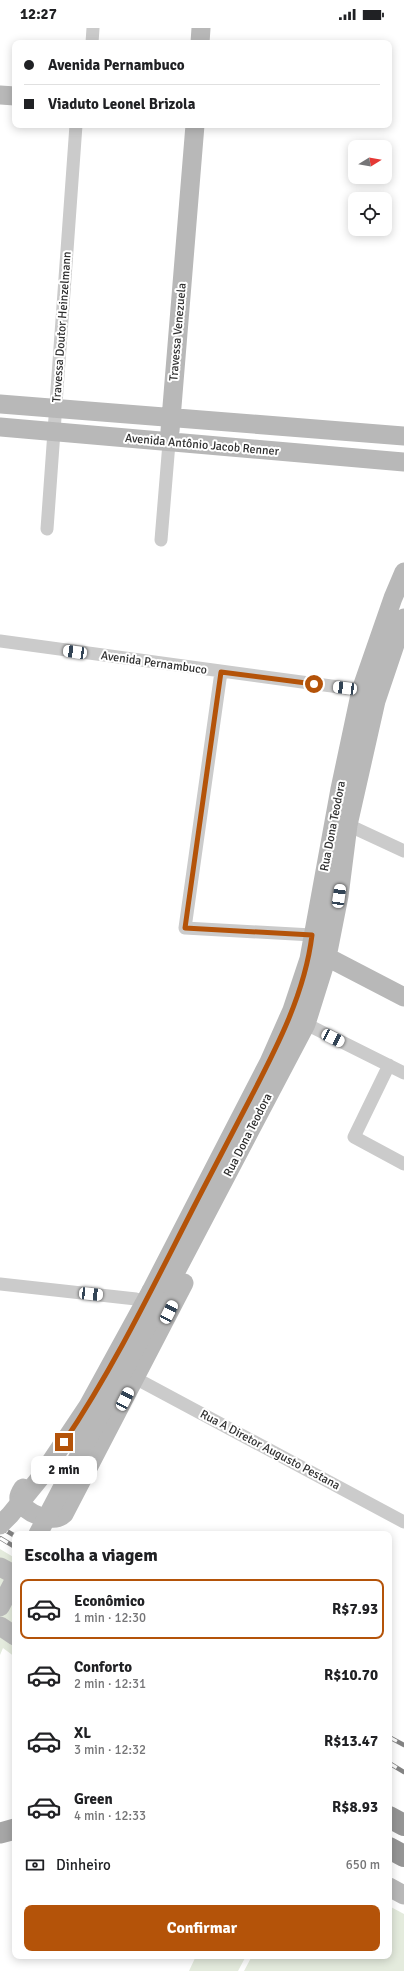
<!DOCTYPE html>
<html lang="pt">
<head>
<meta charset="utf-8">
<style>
	body { margin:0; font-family:Signika,sans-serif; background:#f2f2f2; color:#202124; height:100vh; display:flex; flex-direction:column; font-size:15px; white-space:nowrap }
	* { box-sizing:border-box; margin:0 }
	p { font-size:13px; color:#757577 }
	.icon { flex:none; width:22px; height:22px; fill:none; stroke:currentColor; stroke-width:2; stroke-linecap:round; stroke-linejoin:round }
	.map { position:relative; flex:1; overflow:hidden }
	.panel { position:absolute; left:12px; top:1503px; width:380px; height:428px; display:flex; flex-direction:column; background:#fff; border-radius:8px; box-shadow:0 2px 10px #0003 }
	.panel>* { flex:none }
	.hud { position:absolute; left:12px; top:12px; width:380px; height:88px; border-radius:8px; box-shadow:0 2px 10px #0003; display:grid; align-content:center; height:88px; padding:0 12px; background:#fff }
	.needle { width:26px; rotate:79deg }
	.tools { position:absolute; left:348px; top:112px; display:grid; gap:8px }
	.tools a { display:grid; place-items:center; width:44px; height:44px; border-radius:8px; background:#fff; box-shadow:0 2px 10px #0003; font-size:20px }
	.end { position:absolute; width:18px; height:18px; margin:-9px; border:5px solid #b45309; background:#fff; box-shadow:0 0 0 2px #fff }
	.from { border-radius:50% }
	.bubble { position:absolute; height:28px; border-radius:8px; background:#fff; box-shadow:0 2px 10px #0003; font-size:13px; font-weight:700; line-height:28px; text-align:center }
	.car { position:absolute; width:12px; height:24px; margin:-12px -6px; border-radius:5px; box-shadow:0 0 3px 1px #0007; background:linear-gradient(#fff 24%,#345 0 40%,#fff 0 76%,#345 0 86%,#fff 0) }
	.hud b { display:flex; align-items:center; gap:14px; height:38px; font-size:15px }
	.hud b+b { border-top:1px solid #e0e0e0 }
	.hud i { width:10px; height:10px; background:#202124 }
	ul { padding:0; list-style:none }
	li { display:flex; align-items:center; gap:12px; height:60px; margin:0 8px 6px; padding:0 4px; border:2px solid transparent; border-radius:8px }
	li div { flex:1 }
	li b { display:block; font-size:15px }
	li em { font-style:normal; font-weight:700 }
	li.selected { border-color:#b45309 }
	li>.icon { width:36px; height:36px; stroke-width:1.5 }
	h2 { padding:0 12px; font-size:18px; line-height:48px }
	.pay { display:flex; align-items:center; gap:10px; height:44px; padding:0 12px; font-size:15px }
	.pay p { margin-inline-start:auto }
	.button { display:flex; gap:8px; margin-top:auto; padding:8px 12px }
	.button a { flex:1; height:46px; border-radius:8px; background:#b45309; color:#fff; font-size:16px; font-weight:700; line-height:46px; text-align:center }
	.status { display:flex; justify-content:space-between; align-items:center; height:28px; padding:0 20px; background:#fff; direction:ltr }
	.status svg { height:11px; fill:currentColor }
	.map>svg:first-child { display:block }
	.green { fill:#e4ebdd }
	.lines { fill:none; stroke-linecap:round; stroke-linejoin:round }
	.street { stroke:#cbcbcb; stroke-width:13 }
	.secondary { stroke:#b8b8b8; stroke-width:19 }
	.primary { stroke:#a6a6a6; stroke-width:21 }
	.highway { stroke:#959595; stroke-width:22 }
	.rail-casing { stroke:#838383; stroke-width:4.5 }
	.rail { stroke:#fff; stroke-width:3; stroke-dasharray:9; stroke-linecap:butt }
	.secondary-bridge { stroke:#b8b8b8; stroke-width:19 }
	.route { stroke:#b45309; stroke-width:5 }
	.labels { text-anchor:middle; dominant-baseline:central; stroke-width:4; stroke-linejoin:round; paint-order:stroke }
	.street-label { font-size:12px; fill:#2e2e2e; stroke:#fff }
</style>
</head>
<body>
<div class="status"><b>12:27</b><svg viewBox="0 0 49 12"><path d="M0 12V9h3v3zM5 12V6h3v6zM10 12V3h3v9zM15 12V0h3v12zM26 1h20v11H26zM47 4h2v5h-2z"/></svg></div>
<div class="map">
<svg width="404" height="1943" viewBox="0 0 404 1943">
	<rect width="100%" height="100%" fill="#fff"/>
	<path class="green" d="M 0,1521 L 15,1530 L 15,1629 L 3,1620 L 0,1627 Z
		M 389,1878 L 404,1886 L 404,1943 L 244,1943 L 252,1928 L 389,1928 Z
		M 196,1928 L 246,1928 L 238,1943 L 189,1943 Z"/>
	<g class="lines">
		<path class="street" d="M 92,15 L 93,0
			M 47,501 L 76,97
			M 161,512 L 169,415
			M 0,613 L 361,662 L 367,667
			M 221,644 L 185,900 L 312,907 L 320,904
			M 348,797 L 404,823
			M 306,996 L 404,1045
			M 389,1037 L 354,1109 L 404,1136
			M 0,1256 L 136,1271
			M 135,1350 L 404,1494"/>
		<path class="secondary" d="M 200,15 L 201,0
			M 0,67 L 15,68
			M 0,376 L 404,408
			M 0,399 L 404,434
			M 170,403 L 195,97
			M 314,929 L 327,929 L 404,969
			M 151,1263 L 269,1034 L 292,982 L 309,931 L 340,761 L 361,662 L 393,570 L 404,544
			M 162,1270 L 306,996 L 327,929 L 339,868 L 348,797 L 376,673 L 404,590
			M 23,1460 C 21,1463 18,1467 19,1471 C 23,1485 53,1497 64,1486 L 184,1255
			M 0,1539 L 15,1547
			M 0,1598 L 15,1608
			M 389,1859 L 404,1867"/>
		<path class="primary" d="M 0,1805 L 15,1801"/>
		<path class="highway" d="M 389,1789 L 404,1797
			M 389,1820 L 404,1828"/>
		<defs>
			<path id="rail" d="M 0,1499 L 15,1508
				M 0,1510 L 15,1519
				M 389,1709 L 404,1717
				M 389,1735 L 404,1744"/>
		</defs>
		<use href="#rail" class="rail-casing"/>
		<use href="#rail" class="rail"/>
		<path class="secondary-bridge" d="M 0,1497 L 10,1487 L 40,1450 L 88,1378 L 151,1263
			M 38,1506 L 160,1273
			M 0,1579 L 15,1551"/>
	</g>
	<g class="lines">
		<path class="route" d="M 64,1414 C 117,1335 158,1248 201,1165 C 218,1133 234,1102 250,1071 C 277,1019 305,965 312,907 L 185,900 L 221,644 L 314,656"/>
	</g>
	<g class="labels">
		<g class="street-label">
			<text transform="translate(62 299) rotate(-86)">Travessa Doutor Heinzelmann</text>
			<text transform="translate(178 304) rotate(-85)">Travessa Venezuela</text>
			<text transform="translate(202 417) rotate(5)">Avenida Antônio Jacob Renner</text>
			<text transform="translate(154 635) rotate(8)">Avenida Pernambuco</text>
			<text transform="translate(333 798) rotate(-79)">Rua Dona Teodora</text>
			<text transform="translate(248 1107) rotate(-63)">Rua Dona Teodora</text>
			<text transform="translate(270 1422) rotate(28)">Rua A Diretor Augusto Pestana</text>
		</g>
	</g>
</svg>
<div class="tools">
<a><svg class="needle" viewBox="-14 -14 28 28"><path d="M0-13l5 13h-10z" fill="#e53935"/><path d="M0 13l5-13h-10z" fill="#757577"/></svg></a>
<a><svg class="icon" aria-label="locate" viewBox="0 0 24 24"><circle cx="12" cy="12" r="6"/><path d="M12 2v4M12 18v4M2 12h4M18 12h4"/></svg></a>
</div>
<i class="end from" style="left:314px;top:656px"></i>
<i class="end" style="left:64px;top:1414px"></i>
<div class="bubble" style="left:31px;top:1428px;width:66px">2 min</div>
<i class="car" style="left:75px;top:624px;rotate:278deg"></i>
<i class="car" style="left:345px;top:660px;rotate:277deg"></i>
<i class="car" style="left:339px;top:868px;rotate:8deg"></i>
<i class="car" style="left:333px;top:1010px;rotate:117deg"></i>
<i class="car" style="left:91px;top:1266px;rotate:96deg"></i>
<i class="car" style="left:169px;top:1284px;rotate:27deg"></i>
<i class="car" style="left:125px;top:1371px;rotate:27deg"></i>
<div class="hud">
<b><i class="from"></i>Avenida Pernambuco</b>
<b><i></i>Viaduto Leonel Brizola</b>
</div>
<section class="panel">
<h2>Escolha a viagem</h2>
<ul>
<li class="selected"><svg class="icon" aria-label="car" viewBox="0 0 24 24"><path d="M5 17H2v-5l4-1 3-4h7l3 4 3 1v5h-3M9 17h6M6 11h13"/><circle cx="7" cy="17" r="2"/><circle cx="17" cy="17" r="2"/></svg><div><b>Econômico</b><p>1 min · 12:30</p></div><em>R$7.93</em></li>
<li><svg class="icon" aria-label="car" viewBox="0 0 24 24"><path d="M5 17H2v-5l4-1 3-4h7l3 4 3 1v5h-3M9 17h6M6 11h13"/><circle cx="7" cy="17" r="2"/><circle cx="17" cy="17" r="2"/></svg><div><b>Conforto</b><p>2 min · 12:31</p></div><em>R$10.70</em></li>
<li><svg class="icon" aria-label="car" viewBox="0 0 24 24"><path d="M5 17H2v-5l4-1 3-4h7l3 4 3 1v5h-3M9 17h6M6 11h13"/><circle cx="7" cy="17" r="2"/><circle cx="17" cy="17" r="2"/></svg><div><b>XL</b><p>3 min · 12:32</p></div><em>R$13.47</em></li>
<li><svg class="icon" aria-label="car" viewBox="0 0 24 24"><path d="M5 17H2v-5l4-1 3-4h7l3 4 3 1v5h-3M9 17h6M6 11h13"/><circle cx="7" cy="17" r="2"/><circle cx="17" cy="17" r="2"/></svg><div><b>Green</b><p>4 min · 12:33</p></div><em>R$8.93</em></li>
</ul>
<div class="pay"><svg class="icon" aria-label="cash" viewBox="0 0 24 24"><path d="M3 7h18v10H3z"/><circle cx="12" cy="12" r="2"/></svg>Dinheiro<p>650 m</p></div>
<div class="button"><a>Confirmar</a></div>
</section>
</div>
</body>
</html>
